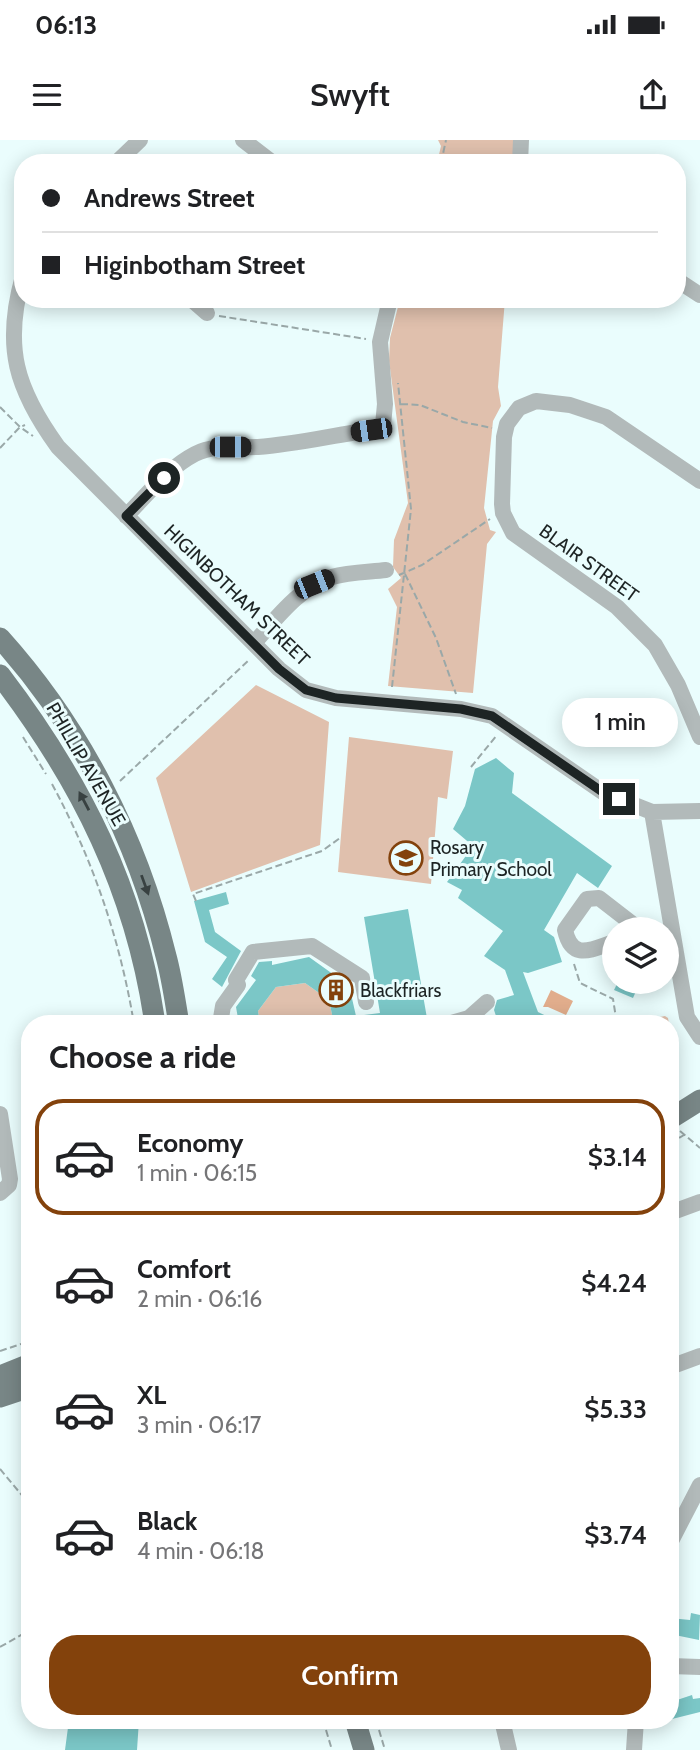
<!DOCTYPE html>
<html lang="en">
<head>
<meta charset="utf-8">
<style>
	body { margin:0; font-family:Cabin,sans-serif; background:#f6f6f6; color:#202124; height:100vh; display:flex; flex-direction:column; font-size:26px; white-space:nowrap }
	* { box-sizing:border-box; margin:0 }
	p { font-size:23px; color:#757577 }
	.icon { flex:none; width:38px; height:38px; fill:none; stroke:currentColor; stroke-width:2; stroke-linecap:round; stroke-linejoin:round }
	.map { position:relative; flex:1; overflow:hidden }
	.sheet { position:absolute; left:21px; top:875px; width:658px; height:714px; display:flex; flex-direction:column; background:#fff; border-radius:28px; box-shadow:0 4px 18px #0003 }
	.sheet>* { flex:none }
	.top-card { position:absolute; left:14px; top:14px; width:672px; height:154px; border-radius:28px; box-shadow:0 4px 18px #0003; display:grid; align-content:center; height:154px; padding:0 28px; background:#fff }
	.fabs { position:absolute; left:602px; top:777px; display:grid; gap:14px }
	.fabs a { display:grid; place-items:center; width:77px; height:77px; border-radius:50%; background:#fff; box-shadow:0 4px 18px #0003; font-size:35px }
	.end { position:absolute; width:32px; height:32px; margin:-16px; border:9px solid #1d2424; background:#fff; box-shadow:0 0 0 4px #fff }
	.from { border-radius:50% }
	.bubble { position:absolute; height:49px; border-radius:24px; background:#fff; box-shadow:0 4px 18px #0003; font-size:23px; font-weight:600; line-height:49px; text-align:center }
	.car { position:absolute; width:21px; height:42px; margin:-21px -10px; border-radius:9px; box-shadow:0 0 5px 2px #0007; background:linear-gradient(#222 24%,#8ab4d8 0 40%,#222 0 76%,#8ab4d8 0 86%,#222 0) }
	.top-card b { display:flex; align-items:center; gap:24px; height:66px; font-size:26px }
	.top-card b+b { border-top:2px solid #e0e0e0 }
	.top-card i { width:18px; height:18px; background:#202124 }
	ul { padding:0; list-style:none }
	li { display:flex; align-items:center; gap:21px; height:116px; margin:0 14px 10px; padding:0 14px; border:4px solid transparent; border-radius:28px }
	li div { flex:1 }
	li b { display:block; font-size:26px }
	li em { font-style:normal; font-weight:600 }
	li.selected { border-color:#83420c }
	li>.icon { width:63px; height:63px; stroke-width:1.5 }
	h2 { padding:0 28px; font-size:32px; line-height:84px }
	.button { display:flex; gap:14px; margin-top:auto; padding:14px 28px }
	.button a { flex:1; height:80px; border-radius:28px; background:#83420c; color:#fff; font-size:28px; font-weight:600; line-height:80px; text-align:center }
	.status { display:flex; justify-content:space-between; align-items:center; height:49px; padding:0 35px; background:#fff; direction:ltr }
	.status svg { height:19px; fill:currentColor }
	header { display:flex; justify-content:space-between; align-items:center; height:91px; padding:0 28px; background:#fff; font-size:32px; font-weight:600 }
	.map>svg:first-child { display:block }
	.green { fill:#e0c0ad }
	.water { fill:#e1ad8c }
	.building { fill:#7bc7c7 }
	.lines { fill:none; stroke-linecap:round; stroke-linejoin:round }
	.path { stroke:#9aa8a8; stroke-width:2; stroke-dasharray:7 3.5; stroke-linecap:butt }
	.minor { stroke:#b2baba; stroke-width:16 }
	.major { stroke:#788686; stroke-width:21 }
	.oneway { fill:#384141 }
	.route { stroke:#1d2424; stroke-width:9 }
	.labels { text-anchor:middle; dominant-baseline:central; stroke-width:6; stroke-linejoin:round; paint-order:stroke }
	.street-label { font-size:19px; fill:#1d2424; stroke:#eafdfd }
	.poi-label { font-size:19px; fill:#1d2424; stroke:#eafdfd; text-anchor:start }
</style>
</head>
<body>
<div class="status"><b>06:13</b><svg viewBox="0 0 49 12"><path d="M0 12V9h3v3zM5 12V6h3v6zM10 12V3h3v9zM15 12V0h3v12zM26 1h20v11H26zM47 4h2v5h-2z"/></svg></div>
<header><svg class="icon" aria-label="menu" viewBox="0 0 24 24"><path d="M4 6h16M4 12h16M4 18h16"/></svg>Swyft<svg class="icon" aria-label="share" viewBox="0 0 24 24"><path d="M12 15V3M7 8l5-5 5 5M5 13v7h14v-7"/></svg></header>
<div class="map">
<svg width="700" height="1610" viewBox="0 0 700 1610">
	<rect width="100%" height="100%" fill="#eafdfd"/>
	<path class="green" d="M 438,0 L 514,0 L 513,23 L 437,23 L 441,6 Z
		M 400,159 L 505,159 L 498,247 L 501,266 L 493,281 L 484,368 L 490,390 L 496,392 L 487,404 L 473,553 L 388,546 L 397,467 L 388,449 L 401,438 L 393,427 L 394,400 L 408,363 L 389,221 L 390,198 Z
		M 256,545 L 329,582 L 320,705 L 191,752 L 156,638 Z
		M 349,597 L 453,611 L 447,659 L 438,657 L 431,744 L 338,732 Z
		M 305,843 L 329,860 L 334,884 L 260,884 L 258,871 L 276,847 Z
		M 665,876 L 668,878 L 669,884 L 624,884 Z
		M 670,893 L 679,945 L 670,948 Z"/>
	<path class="water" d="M 551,850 L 573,861 L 566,875 L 548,867 L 543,867 Z"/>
	<path class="building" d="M 496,618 L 514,633 L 512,653 L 612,726 L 598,748 L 577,733 L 544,790 L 554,797 L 562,822 L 528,833 L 523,832 L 538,872 L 563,884 L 478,884 L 487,876 L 498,882 L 494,870 L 497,860 L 514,855 L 505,830 L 484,816 L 503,791 L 458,758 L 462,750 L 447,742 L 473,706 L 453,689 L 465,666 L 475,629 Z
		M 226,752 L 229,764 L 209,770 L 215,792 L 241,811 L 222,847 L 212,839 L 227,817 L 205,802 L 194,761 Z
		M 408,769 L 428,884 L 334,884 L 329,860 L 305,843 L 276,847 L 258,871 L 260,884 L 239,884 L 236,867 L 256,840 L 251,836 L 259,822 L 272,821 L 272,825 L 309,817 L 344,842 L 346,840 L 352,844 L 354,853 L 351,854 L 356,876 L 380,873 L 364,777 Z
		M 618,842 L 640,842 L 633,858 L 614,850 Z
		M 691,1473 L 700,1475 L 699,1500 L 670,1494 L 670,1478 L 690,1480 Z
		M 692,1555 L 693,1559 L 700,1558 L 700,1572 L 672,1579 L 670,1565 L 678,1562 L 677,1560 Z
		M 69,1580 L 139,1580 L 137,1610 L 65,1610 Z"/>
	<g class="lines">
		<path class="path" d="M 441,23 L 446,0
			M 219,176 L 366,199
			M 401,264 L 420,265 L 463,282 L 492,288
			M 0,267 L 20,287 L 33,296
			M 0,308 L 20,287 L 25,285
			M 405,434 L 436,498 L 456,554
			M 399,435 L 422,425 L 490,379
			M 392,547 L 411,369 L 398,243
			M 23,597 L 46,634
			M 471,627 L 497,595
			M 120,641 L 249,520
			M 52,644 C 93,720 120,799 134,884
			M 196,761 L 193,754 L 322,711 L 340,698
			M 574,824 L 580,843 L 613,859 L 617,884
			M 680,991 L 700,1008
			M 670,1003 L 684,995
			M 0,1211 L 30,1201
			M 0,1329 L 30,1365
			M 670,1425 L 674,1416
			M 0,1507 L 30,1490
			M 323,1580 L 332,1610
			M 376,1580 L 385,1610
			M 151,1583 L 154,1580"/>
		<path class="minor" d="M 243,0 L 273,23
			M 116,23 L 140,0
			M 520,23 L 521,0
			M 23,136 C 3,207 16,249 58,307 L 279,529 L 306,550 L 336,558 L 461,569 L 492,576 L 604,653 L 652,672 L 700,671
			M 677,140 L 700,155
			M 191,159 L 207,173
			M 700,341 L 606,277 L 570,265 L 536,261 L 519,268 L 507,284 L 504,297 L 502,364 L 503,373 L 513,393 L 617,467 L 655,505 L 678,545 L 700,597
			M 126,376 C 147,355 168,328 195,314 C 214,304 237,308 258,307 C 296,304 334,295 371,290 L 383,285 L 385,264 L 380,202 L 390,159
			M 254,503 C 276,479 299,447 332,437 C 349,432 369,432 386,430
			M 652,672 L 687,877 L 700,897
			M 614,802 C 592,809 572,822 565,790 L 587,759 L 599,758 L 639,789
			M 220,884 L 223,866 L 238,845 L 236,840 L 253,812 L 312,806 L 362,838 L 366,862
			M 448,884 L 469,878 L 487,862
			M 0,974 L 10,1039 L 9,1045 L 0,1053
			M 670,1073 L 700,1062
			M 670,1227 L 700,1216
			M 670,1403 L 700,1345
			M 670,1526 L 700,1527
			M 502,1580 L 509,1610
			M 634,1610 L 636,1580"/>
		<path class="major" d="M 0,498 C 81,588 137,698 166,816 C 172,838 175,861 179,884
			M 0,535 C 81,641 136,750 155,884
			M 670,979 L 700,960
			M 0,1236 L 30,1224
			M 0,1257 L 30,1247
			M 355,1580 L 364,1610"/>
	</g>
	<defs><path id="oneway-solid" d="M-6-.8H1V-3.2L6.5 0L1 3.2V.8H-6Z" transform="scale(1.75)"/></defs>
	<g class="oneway">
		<use href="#oneway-solid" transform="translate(84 661) rotate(-118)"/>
		<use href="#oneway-solid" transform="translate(145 745) rotate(70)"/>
	</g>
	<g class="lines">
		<path class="route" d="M 164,338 L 126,376 L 279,529 L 306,550 L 336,558 L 461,569 L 492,576 L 604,653 L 619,659"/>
	</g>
	<defs>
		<symbol id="school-ring" viewBox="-11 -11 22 22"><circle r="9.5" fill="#eafdfd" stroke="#83420c" stroke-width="1.5"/><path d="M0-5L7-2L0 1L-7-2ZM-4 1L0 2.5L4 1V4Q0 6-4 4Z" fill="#83420c"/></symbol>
		<symbol id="building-ring" viewBox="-11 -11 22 22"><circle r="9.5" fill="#eafdfd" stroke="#83420c" stroke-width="1.5"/><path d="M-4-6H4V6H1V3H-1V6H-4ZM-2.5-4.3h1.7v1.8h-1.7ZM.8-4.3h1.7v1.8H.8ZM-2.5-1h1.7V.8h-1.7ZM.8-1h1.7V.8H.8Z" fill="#83420c"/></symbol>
	</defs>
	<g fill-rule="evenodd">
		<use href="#school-ring" x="387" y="699" width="38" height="38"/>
		<use href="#building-ring" x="317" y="831" width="38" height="38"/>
	</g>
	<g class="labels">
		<g class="street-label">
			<text transform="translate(589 423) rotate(36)">BLAIR STREET</text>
			<text transform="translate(237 455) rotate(44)">HIGINBOTHAM STREET</text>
			<text transform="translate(86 624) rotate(60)">PHILLIP AVENUE</text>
		</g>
		<g class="poi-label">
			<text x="430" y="707">Rosary<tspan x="430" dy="22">Primary School</tspan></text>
			<text x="360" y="850">Blackfriars</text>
		</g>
	</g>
</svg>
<div class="fabs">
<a><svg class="icon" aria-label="layers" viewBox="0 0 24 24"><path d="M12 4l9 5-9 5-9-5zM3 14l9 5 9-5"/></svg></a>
</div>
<i class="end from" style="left:164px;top:338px"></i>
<i class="end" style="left:619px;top:659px"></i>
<div class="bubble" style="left:562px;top:558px;width:116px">1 min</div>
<i class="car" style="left:371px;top:290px;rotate:262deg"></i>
<i class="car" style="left:230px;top:307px;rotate:90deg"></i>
<i class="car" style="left:314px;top:444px;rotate:68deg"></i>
<div class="top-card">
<b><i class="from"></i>Andrews Street</b>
<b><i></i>Higinbotham Street</b>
</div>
<section class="sheet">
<h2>Choose a ride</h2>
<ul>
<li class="selected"><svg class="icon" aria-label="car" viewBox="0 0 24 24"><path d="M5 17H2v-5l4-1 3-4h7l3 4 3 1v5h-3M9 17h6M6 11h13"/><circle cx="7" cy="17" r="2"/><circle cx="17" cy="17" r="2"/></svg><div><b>Economy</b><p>1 min · 06:15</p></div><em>$3.14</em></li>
<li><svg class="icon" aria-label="car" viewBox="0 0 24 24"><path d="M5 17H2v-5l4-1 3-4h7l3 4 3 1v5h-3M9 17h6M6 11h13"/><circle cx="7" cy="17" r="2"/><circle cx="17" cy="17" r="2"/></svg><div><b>Comfort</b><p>2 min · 06:16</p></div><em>$4.24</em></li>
<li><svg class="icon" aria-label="car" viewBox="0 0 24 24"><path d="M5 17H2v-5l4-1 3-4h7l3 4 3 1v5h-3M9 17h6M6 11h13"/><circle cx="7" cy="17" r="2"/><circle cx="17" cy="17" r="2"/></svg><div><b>XL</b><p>3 min · 06:17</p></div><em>$5.33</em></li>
<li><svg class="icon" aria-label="car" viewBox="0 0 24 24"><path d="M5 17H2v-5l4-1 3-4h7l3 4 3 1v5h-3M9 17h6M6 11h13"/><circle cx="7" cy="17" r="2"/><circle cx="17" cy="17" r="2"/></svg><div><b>Black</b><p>4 min · 06:18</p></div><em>$3.74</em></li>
</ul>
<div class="button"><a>Confirm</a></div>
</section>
</div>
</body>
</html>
